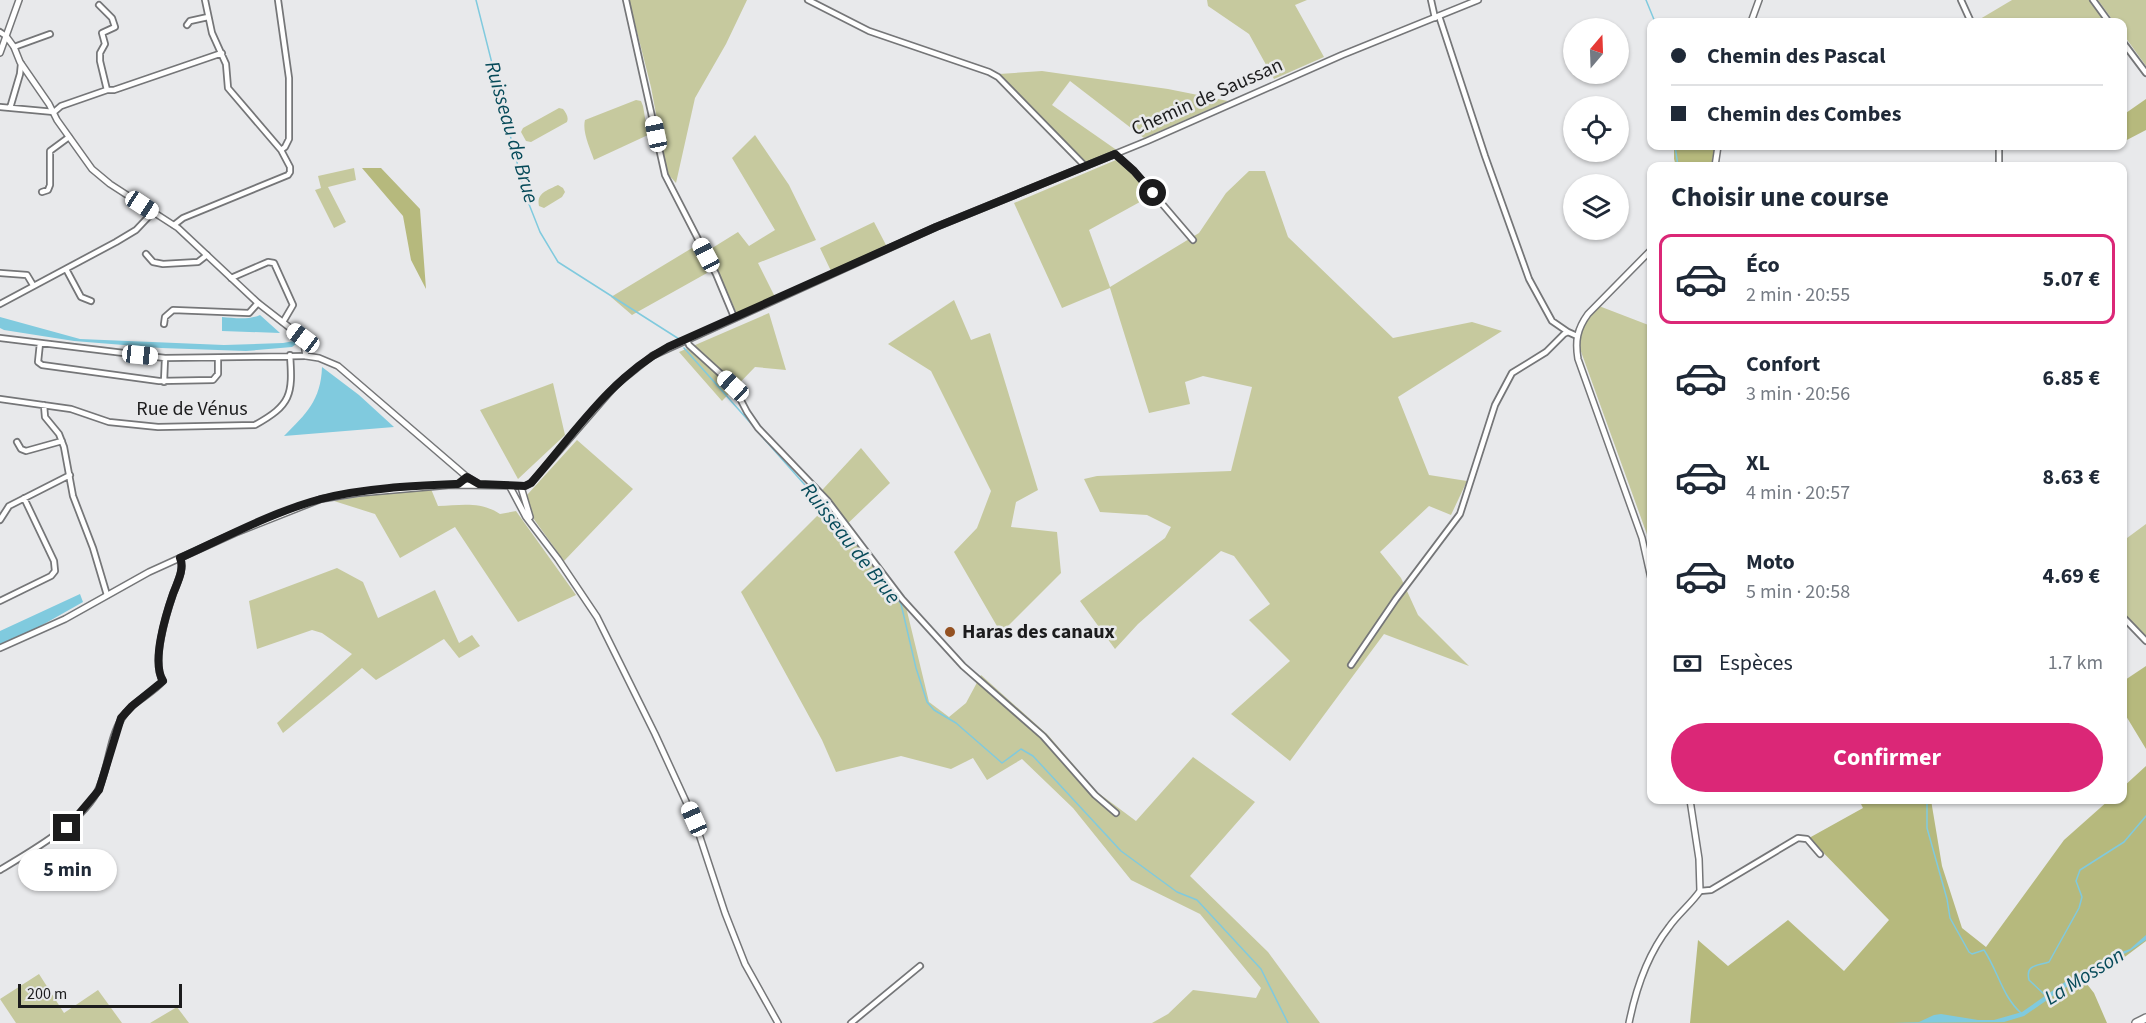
<!DOCTYPE html>
<html lang="fr">
<head>
<meta charset="utf-8">
<style>
	body { margin:0; font-family:"Source Sans 3",sans-serif; background:#f6f6f7; color:#1f2937; height:100vh; display:flex; flex-direction:column; font-size:22px; white-space:nowrap }
	* { box-sizing:border-box; margin:0 }
	p { font-size:20px; color:#747a83 }
	.icon { flex:none; width:33px; height:33px; fill:none; stroke:currentColor; stroke-width:2; stroke-linecap:round; stroke-linejoin:round }
	.map { position:relative; flex:1; overflow:hidden }
	.panel { position:absolute; left:1647px; top:162px; width:480px; height:642px; display:flex; flex-direction:column; background:#fff; border-radius:12px; box-shadow:0 2px 4px #0004 }
	.panel>* { flex:none }
	.top-card { position:absolute; left:1647px; top:18px; width:480px; height:132px; border-radius:12px; box-shadow:0 2px 4px #0004; display:grid; align-content:center; height:132px; padding:0 24px; background:#fff }
	.needle { width:39px; rotate:19deg }
	.buttons { position:absolute; left:1563px; top:18px; display:grid; gap:12px }
	.buttons a { display:grid; place-items:center; width:66px; height:66px; border-radius:50%; background:#fff; box-shadow:0 2px 4px #0004; font-size:30px }
	.scale { position:absolute; left:18px; bottom:15px; width:164px; box-sizing:border-box; padding-left:6px; border:3px solid #1c1c1d; border-top:0; font-size:16px; line-height:21px; white-space:nowrap; color:#1c1c1d; -webkit-text-stroke:4px #e8e9eb; paint-order:stroke }
	.end { position:absolute; width:27px; height:27px; margin:-14px; border:8px solid #1c1c1d; background:#fff; box-shadow:0 0 0 3px #fff }
	.from { border-radius:50% }
	.bubble { position:absolute; height:42px; border-radius:21px; background:#fff; box-shadow:0 2px 4px #0004; font-size:20px; font-weight:700; line-height:42px; text-align:center }
	.car { position:absolute; width:18px; height:36px; margin:-18px -9px; border-radius:8px; box-shadow:0 0 4px 2px #0007; background:linear-gradient(#fff 24%,#345 0 40%,#fff 0 76%,#345 0 86%,#fff 0) }
	.top-card b { display:flex; align-items:center; gap:21px; height:57px; font-size:22px }
	.top-card b+b { border-top:2px solid #e0e1e3 }
	.top-card i { width:15px; height:15px; background:#1f2937 }
	ul { padding:0; list-style:none }
	li { display:flex; align-items:center; gap:18px; height:90px; margin:0 12px 9px; padding:0 12px; border:3px solid transparent; border-radius:12px }
	li div { flex:1 }
	li b { display:block; font-size:22px }
	li em { font-style:normal; font-weight:700 }
	li.selected { border-color:#db2777 }
	li>.icon { width:54px; height:54px; stroke-width:1.5 }
	h2 { padding:0 24px; font-size:27px; line-height:72px }
	.pay { display:flex; align-items:center; gap:15px; height:66px; padding:0 24px; font-size:22px }
	.pay p { margin-inline-start:auto }
	.cta { display:flex; gap:12px; margin-top:auto; padding:12px 24px }
	.cta a { flex:1; height:69px; border-radius:36px; background:#db2777; color:#fff; font-size:24px; font-weight:700; line-height:69px; text-align:center }
	.map>svg:first-child { display:block }
	.green { fill:#c6c99e }
	.forest { fill:#b6b97d }
	.water { fill:#80cade }
	.lines { fill:none; stroke-linecap:round; stroke-linejoin:round }
	.stream { stroke:#80cade; stroke-width:1.5 }
	.minor-casing { stroke:#757678; stroke-width:8 }
	.tertiary-casing { stroke:#757678; stroke-width:8 }
	.primary-casing { stroke:#757678; stroke-width:10 }
	.minor { stroke:#fff; stroke-width:4.5 }
	.tertiary { stroke:#fff; stroke-width:5 }
	.primary { stroke:#fff; stroke-width:7 }
	.route { stroke:#1c1c1d; stroke-width:8 }
	.poi-dot { fill:#945121; stroke:#e8e9eb; stroke-width:2 }
	.labels { text-anchor:middle; dominant-baseline:central; stroke-width:5; stroke-linejoin:round; paint-order:stroke }
	.street-label { font-size:20px; fill:#1c1c1d; stroke:#e8e9eb }
	.poi-label { font-size:20px; font-weight:bold; fill:#1c1c1d; stroke:#e8e9eb; text-anchor:start }
	.water-label { font-size:21px; font-style:italic; fill:#064a59; stroke:#e8e9eb }
</style>
</head>
<body>
<div class="map">
<svg width="2146" height="1023" viewBox="0 0 2146 1023">
	<rect width="100%" height="100%" fill="#e8e9eb"/>
	<path class="green" d="M 629,0 L 747,0 L 726,44 L 695,98 L 676,183 L 667,173 L 651,87 Z
		M 1207,0 L 1307,0 L 1295,5 L 1324,57 L 1274,79 L 1249,34 L 1208,6 Z
		M 2012,0 L 2090,0 L 2107,22 L 1975,22 Z
		M 2098,0 L 2146,0 L 2146,66 L 2123,34 L 2122,22 L 2114,22 Z
		M 1042,71 L 1168,89 L 1228,101 L 1144,138 L 1070,81 L 1052,105 L 1118,151 L 1086,162 L 999,74 Z
		M 636,100 L 641,101 L 643,106 L 648,135 L 594,160 C 590,148 582,132 585,120 Z
		M 559,108 L 563,109 C 566,113 569,117 567,122 L 531,142 L 526,141 L 521,132 L 523,128 Z
		M 755,135 L 789,185 L 816,240 L 758,263 L 775,297 L 737,314 L 709,250 L 738,232 L 749,246 L 775,230 L 732,158 Z
		M 1123,157 L 1158,192 L 1089,230 L 1110,287 L 1199,233 L 1226,193 L 1249,171 L 1265,171 L 1288,237 L 1393,338 L 1472,322 L 1502,331 L 1398,397 L 1429,475 L 1467,481 L 1451,515 L 1429,506 L 1380,552 L 1401,578 L 1418,615 L 1469,666 L 1384,634 L 1290,761 L 1231,714 L 1290,661 L 1249,620 L 1270,604 L 1234,556 L 1221,551 L 1138,624 L 1115,649 L 1080,601 L 1165,538 L 1171,527 L 1147,515 L 1100,512 L 1084,479 L 1097,476 L 1231,471 L 1252,387 L 1203,376 L 1185,382 L 1190,404 L 1149,413 L 1110,288 L 1062,308 L 1014,203 Z
		M 354,168 L 356,180 L 328,187 L 346,222 L 334,228 L 315,190 L 321,188 L 318,176 Z
		M 558,185 L 563,188 L 565,192 L 562,197 L 544,208 L 539,206 C 536,193 548,190 558,185 Z
		M 874,222 L 886,245 L 831,271 L 820,248 Z
		M 697,245 L 707,273 L 632,315 L 611,297 Z
		M 954,300 L 971,340 L 990,333 L 1038,490 L 1016,502 L 1011,527 L 1057,532 L 1061,573 L 1001,633 L 954,552 L 977,528 L 991,491 L 931,371 L 888,344 Z
		M 1599,306 L 1651,326 L 1651,552 L 1649,540 L 1579,346 C 1581,329 1587,318 1599,306 Z
		M 769,313 L 786,370 L 755,367 L 722,401 L 679,352 Z
		M 553,383 L 565,435 L 518,479 L 480,410 Z
		M 577,440 L 633,489 L 564,561 L 533,518 L 527,495 Z
		M 861,448 L 890,483 L 842,529 L 870,560 L 906,607 L 929,702 L 949,717 L 966,703 L 981,675 L 1048,735 L 1097,792 L 1136,821 L 1193,757 L 1255,802 L 1190,876 L 1268,952 L 1320,1023 L 1152,1023 L 1168,1014 L 1193,990 L 1256,998 L 1261,988 L 1200,914 L 1131,880 L 1073,808 L 1022,759 L 987,780 L 973,758 L 951,769 L 901,756 L 836,772 L 822,740 L 741,592 L 822,511 L 812,501 Z
		M 431,489 L 438,506 C 461,505 481,501 500,514 L 516,511 L 576,595 L 518,622 L 455,527 L 400,558 L 375,514 L 334,501 L 387,493 Z
		M 2146,524 L 2146,638 L 2123,614 L 2123,541 Z
		M 337,568 L 363,582 L 378,618 L 435,590 L 459,643 L 472,635 L 480,646 L 459,658 L 444,639 L 376,680 L 362,668 L 283,733 L 277,723 L 352,654 L 322,633 L 312,630 L 257,649 L 249,601 Z
		M 39,974 L 64,1013 L 98,990 L 122,1023 L 16,1023 L 0,999 Z
		M 177,1007 L 189,1023 L 150,1023 Z"/>
	<path class="forest" d="M 2146,99 L 2146,130 L 2123,142 L 2123,115 Z
		M 1674,146 L 1715,146 L 1711,166 L 1676,166 L 1674,159 Z
		M 362,168 L 381,168 L 420,209 L 426,289 L 411,260 L 403,216 Z
		M 2146,666 L 2146,749 L 2123,711 L 2122,682 Z
		M 2146,766 L 2146,941 L 2114,965 L 2083,979 L 2094,993 L 2107,1023 L 1690,1023 L 1698,940 L 1728,966 L 1788,920 L 1844,971 L 1889,920 L 1809,838 L 1863,808 L 1859,800 L 1931,800 L 1942,866 L 1962,928 L 1986,947 L 2064,840 L 2109,800 L 2122,800 L 2123,787 Z"/>
	<path class="water" d="M 260,315 L 280,333 L 222,331 L 222,317 C 234,318 249,320 260,315 Z
		M 0,317 L 80,339 L 224,345 L 283,343 L 294,341 L 296,344 L 292,347 L 246,351 L 161,348 L 74,341 L 4,330 L 0,328 Z
		M 322,367 L 359,395 L 394,427 L 284,436 C 306,414 321,400 322,367 Z
		M 80,594 L 83,602 L 37,628 L 0,644 L 0,631 Z
		M 2146,935 L 2146,940 L 2130,951 L 2099,966 L 2085,977 L 2063,989 L 2024,1016 L 2004,1022 L 1893,1023 L 1919,1022 L 1934,1015 L 1941,1014 L 1978,1020 L 1994,1020 L 2022,1012 L 2065,982 L 2083,977 L 2093,967 L 2108,957 L 2130,949 Z"/>
	<g class="lines">
		<path class="stream" d="M 476,0 L 525,194 L 540,232 L 558,262 L 679,339
			M 1646,0 L 1655,22
			M 1675,146 L 1678,166
			M 684,348 L 755,428
			M 758,432 L 860,547
			M 885,580 L 901,604 L 916,668 L 927,702 L 934,710 L 956,723 L 1002,763 L 1021,749 L 1033,756 L 1121,851 L 1177,892 L 1197,900 L 1261,969 L 1288,1023
			M 1927,800 L 1927,828 L 1947,899 L 1950,918 L 1969,952 L 1972,954 L 1984,950 C 1998,971 2002,996 2021,1013
			M 2047,997 L 2029,980 C 2025,964 2038,966 2049,962 L 2079,908 L 2082,897 L 2076,881 L 2080,870 L 2124,842 L 2146,816"/>
		<defs>
			<path id="minor" d="M 278,0 L 289,78 L 289,139 L 285,147 L 281,150
				M 626,0 L 665,175 L 716,274 L 734,317
				M 808,0 L 869,31 L 989,72 L 998,77 L 1085,166
				M 1431,0 L 1435,18
				M 1961,0 L 1971,22
				M 2093,0 L 2109,22
				M 99,5 L 112,18 L 115,27 L 102,33 L 105,44 L 100,53 L 100,61 L 107,90
				M 1439,16 L 1485,156 L 1529,279 L 1552,321 L 1568,332
				M 187,25 L 190,21 L 208,17
				M 0,32 L 6,36
				M 2122,41 L 2146,73
				M 14,47 L 50,34
				M 0,107 L 54,112 L 61,106 L 107,90 L 114,90 L 222,53
				M 10,108 L 20,74 L 21,64
				M 1115,154 L 1134,171 L 1193,240
				M 1999,166 L 1999,146
				M 42,192 L 48,190 L 50,185 L 50,151 L 69,137
				M 174,225 L 183,218 L 288,175 L 290,172 L 290,167 L 281,150 L 228,88 L 226,64 L 212,33 L 205,0
				M 146,254 L 153,262 L 163,264 L 198,262 L 207,255
				M 66,269 L 81,297 L 91,301
				M 0,273 L 27,275 L 33,285
				M 231,278 L 268,262 L 274,263 L 293,305 L 283,322
				M 0,304 L 116,242 L 136,230 L 153,212
				M 164,324 L 165,317 L 173,310 L 249,313 L 258,303
				M 0,338 L 165,358 L 306,356
				M 687,340 L 689,345 L 733,385 L 747,412 L 758,428 L 827,500 L 902,599 L 963,666 L 1043,736 L 1095,795 L 1116,813
				M 40,343 L 38,362 L 42,365 L 159,381 L 213,380 L 218,374 L 218,358
				M 164,382 L 165,358
				M 0,399 L 71,409 L 109,422 L 158,427 L 255,425 C 291,405 293,395 290,355
				M 44,405 L 45,417 L 59,434 L 64,447 L 73,496 L 93,548 L 107,595
				M 17,442 L 21,449 L 26,451 L 62,441
				M 0,520 L 9,506 L 70,475
				M 0,601 L 51,576 L 55,571 L 54,561 L 24,498
				M 2122,616 L 2146,641
				M 1351,665 L 1396,599 L 1460,514 L 1495,405 L 1512,373 L 1546,352 L 1564,334 L 1568,332 L 1577,336
				M 0,870 C 31,851 84,822 99,788 C 109,766 109,739 122,718 C 131,702 151,695 163,681 C 151,662 166,615 173,594 C 177,583 185,569 180,558
				M 1700,891 L 1711,890 L 1798,838 L 1807,839 L 1820,854
				M 851,1023 L 920,966"/>
			<path id="tertiary" d="M 1751,22 L 1759,0
				M 6,36 L 14,47 L 20,62 L 49,104 L 57,120 L 92,169 L 110,184 L 178,228 L 258,303 L 303,338 L 306,356 L 319,358 L 338,366 L 467,477 L 477,483
				M 0,53 L 19,0
				M 1715,166 L 1718,146
				M 1652,249 L 1588,314 C 1577,329 1575,341 1578,359 L 1642,538 L 1652,583
				M 510,487 L 526,517 L 558,559 L 597,617 L 655,734 L 694,819 L 725,913 L 745,964 L 778,1023
				M 521,487 L 530,517
				M 0,648 L 65,619 L 149,572 L 235,533 L 321,499 L 359,493 L 451,485 L 525,486 L 531,483 L 616,385 L 652,356 L 936,227 L 1147,141 L 1342,55 L 1478,0
				M 1629,1023 C 1636,988 1647,955 1669,927 C 1678,914 1691,904 1700,891 L 1699,859 L 1690,800"/>
			<path id="primary" d="M 2136,1023 L 2146,1018"/>
		</defs>
		<use href="#minor" class="minor-casing"/>
		<use href="#tertiary" class="tertiary-casing"/>
		<use href="#primary" class="primary-casing"/>
		<use href="#minor" class="minor"/>
		<use href="#tertiary" class="tertiary"/>
		<use href="#primary" class="primary"/>
	</g>
	<g class="lines">
		<path class="route" d="M 67,828 L 99,790 L 121,718 L 132,706 L 163,681 C 151,662 166,614 173,594 C 177,583 185,569 180,558 C 224,538 275,511 321,499 C 364,488 413,486 458,484 L 467,477 L 479,484 L 525,486 L 531,483 C 573,435 611,377 668,347 L 936,227 L 1115,154 L 1134,171 L 1153,193"/>
	</g>
	<circle class="poi-dot" cx="950" cy="632" r="6"/>
	<g class="labels">
		<g class="street-label">
			<text transform="translate(1207 97) rotate(-24)">Chemin de Saussan</text>
			<text x="192" y="409">Rue de Vénus</text>
		</g>
		<g class="poi-label">
			<text x="962" y="632">Haras des canaux</text>
		</g>
		<g class="water-label">
			<text transform="translate(512 132) rotate(74)">Ruisseau de Brue</text>
			<text transform="translate(851 543) rotate(52)">Ruisseau de Brue</text>
			<text transform="translate(2084 976) rotate(-32)">La Mosson</text>
		</g>
	</g>
</svg>
<div class="buttons">
<a><svg class="needle" viewBox="-14 -14 28 28"><path d="M0-13l5 13h-10z" fill="#e53935"/><path d="M0 13l5-13h-10z" fill="#747a83"/></svg></a>
<a><svg class="icon" aria-label="locate" viewBox="0 0 24 24"><circle cx="12" cy="12" r="6"/><path d="M12 2v4M12 18v4M2 12h4M18 12h4"/></svg></a>
<a><svg class="icon" aria-label="layers" viewBox="0 0 24 24"><path d="M12 4l9 5-9 5-9-5zM3 14l9 5 9-5"/></svg></a>
</div>
<div class="scale">200 m</div>
<i class="end from" style="left:1153px;top:193px"></i>
<i class="end" style="left:67px;top:828px"></i>
<div class="bubble" style="left:18px;top:849px;width:99px">5 min</div>
<i class="car" style="left:656px;top:134px;rotate:348deg"></i>
<i class="car" style="left:142px;top:205px;rotate:123deg"></i>
<i class="car" style="left:706px;top:255px;rotate:332deg"></i>
<i class="car" style="left:303px;top:338px;rotate:307deg"></i>
<i class="car" style="left:140px;top:355px;rotate:96deg"></i>
<i class="car" style="left:733px;top:386px;rotate:313deg"></i>
<i class="car" style="left:694px;top:819px;rotate:336deg"></i>
<div class="top-card">
<b><i class="from"></i>Chemin des Pascal</b>
<b><i></i>Chemin des Combes</b>
</div>
<section class="panel">
<h2>Choisir une course</h2>
<ul>
<li class="selected"><svg class="icon" aria-label="car" viewBox="0 0 24 24"><path d="M5 17H2v-5l4-1 3-4h7l3 4 3 1v5h-3M9 17h6M6 11h13"/><circle cx="7" cy="17" r="2"/><circle cx="17" cy="17" r="2"/></svg><div><b>Éco</b><p>2 min · 20:55</p></div><em>5.07 €</em></li>
<li><svg class="icon" aria-label="car" viewBox="0 0 24 24"><path d="M5 17H2v-5l4-1 3-4h7l3 4 3 1v5h-3M9 17h6M6 11h13"/><circle cx="7" cy="17" r="2"/><circle cx="17" cy="17" r="2"/></svg><div><b>Confort</b><p>3 min · 20:56</p></div><em>6.85 €</em></li>
<li><svg class="icon" aria-label="car" viewBox="0 0 24 24"><path d="M5 17H2v-5l4-1 3-4h7l3 4 3 1v5h-3M9 17h6M6 11h13"/><circle cx="7" cy="17" r="2"/><circle cx="17" cy="17" r="2"/></svg><div><b>XL</b><p>4 min · 20:57</p></div><em>8.63 €</em></li>
<li><svg class="icon" aria-label="car" viewBox="0 0 24 24"><path d="M5 17H2v-5l4-1 3-4h7l3 4 3 1v5h-3M9 17h6M6 11h13"/><circle cx="7" cy="17" r="2"/><circle cx="17" cy="17" r="2"/></svg><div><b>Moto</b><p>5 min · 20:58</p></div><em>4.69 €</em></li>
</ul>
<div class="pay"><svg class="icon" aria-label="cash" viewBox="0 0 24 24"><path d="M3 7h18v10H3z"/><circle cx="12" cy="12" r="2"/></svg>Espèces<p>1.7 km</p></div>
<div class="cta"><a>Confirmer</a></div>
</section>
</div>
</body>
</html>
